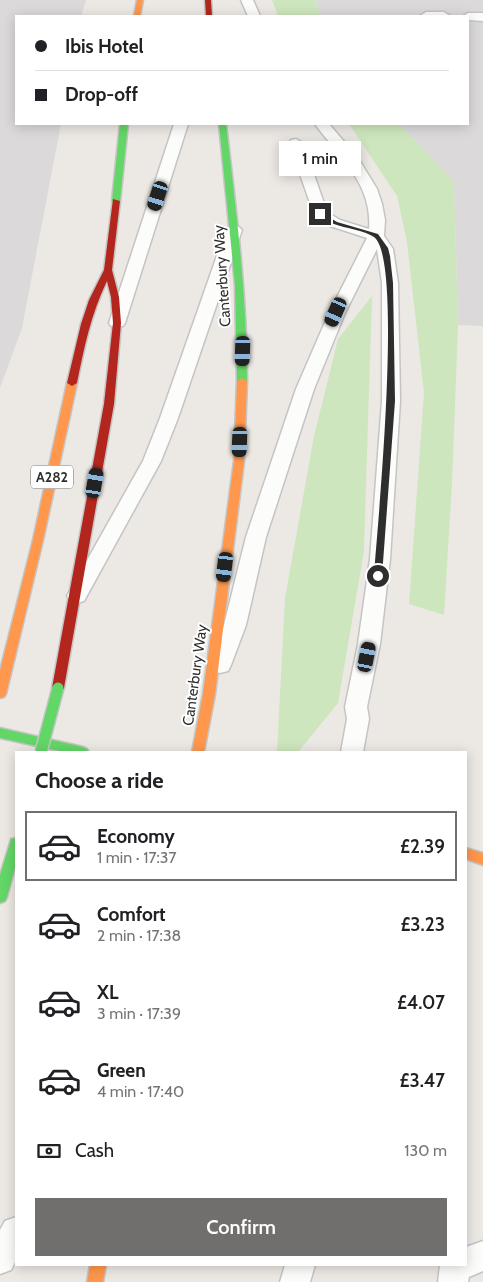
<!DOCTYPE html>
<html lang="en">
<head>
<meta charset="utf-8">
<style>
	body { margin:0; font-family:Cabin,sans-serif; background:#f6f6f6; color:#202124; height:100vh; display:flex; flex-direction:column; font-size:19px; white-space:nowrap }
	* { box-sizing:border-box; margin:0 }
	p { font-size:16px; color:#757577 }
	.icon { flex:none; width:28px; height:28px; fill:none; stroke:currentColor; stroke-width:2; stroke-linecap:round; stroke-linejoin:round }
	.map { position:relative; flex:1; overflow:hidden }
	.sheet { position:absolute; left:15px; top:751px; width:452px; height:515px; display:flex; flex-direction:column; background:#fff; border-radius:0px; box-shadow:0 2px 12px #0003 }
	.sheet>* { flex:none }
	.guide { position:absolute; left:15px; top:15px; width:454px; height:110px; border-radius:0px; box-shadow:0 2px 12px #0003; display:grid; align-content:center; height:110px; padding:0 20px; background:#fff }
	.end { position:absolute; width:22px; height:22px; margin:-11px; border:6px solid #2e2e2e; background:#fff; box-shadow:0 0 0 2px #fff }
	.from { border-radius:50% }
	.bubble { position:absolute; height:35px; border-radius:0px; background:#fff; box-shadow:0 2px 12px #0003; font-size:16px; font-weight:600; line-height:35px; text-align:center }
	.car { position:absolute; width:15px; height:30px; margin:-15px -8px; border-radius:6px; box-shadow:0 0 4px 1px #0007; background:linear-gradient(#222 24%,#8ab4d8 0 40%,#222 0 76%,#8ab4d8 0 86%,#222 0) }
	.guide b { display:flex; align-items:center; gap:18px; height:48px; font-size:19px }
	.guide b+b { border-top:1px solid #e0e0e0 }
	.guide i { width:12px; height:12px; background:#202124 }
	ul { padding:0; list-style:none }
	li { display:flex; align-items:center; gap:15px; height:70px; margin:0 10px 8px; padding:0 10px; border:2px solid transparent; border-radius:0px }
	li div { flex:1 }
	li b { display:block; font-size:19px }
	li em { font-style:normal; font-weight:600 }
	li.active { border-color:#706f6e }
	li>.icon { width:45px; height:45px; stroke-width:1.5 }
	h2 { padding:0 20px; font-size:22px; line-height:60px }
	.pay { display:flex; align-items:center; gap:12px; height:55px; padding:0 20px; font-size:19px }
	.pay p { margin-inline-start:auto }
	.button { display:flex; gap:10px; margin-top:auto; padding:10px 20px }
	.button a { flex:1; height:58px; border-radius:0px; background:#706f6e; color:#fff; font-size:20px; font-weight:600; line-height:58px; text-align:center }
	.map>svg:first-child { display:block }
	.industrial { fill:#dcd9db }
	.green { fill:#cee6be }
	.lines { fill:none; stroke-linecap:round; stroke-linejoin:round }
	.lane-casing { stroke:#c5c4c5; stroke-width:3 }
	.fast-casing { stroke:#c6c5c4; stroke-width:3 }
	.slow-casing { stroke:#c6c5c4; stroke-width:3 }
	.jam-casing { stroke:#c6c5c4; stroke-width:3 }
	.lane { fill:#fcfcfb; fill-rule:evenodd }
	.fast { fill:#63d668; fill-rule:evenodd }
	.slow { fill:#ff974d; fill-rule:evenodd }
	.jam { fill:#b3261e; fill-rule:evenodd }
	.fast-bridge-casing { stroke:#c6c5c4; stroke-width:14; stroke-linecap:butt }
	.fast-bridge { stroke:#63d668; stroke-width:11 }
	.route { fill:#2e2e2e }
	.labels { text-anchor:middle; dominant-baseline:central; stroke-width:4; stroke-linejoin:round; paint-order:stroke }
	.shield { fill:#fff; stroke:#6d6d6d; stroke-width:1 }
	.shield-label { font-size:14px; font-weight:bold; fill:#2e2e2e }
	.street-label { font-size:15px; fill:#2e2e2e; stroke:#fff }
</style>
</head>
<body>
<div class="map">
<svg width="483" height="1282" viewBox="0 0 483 1282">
	<rect width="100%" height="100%" fill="#ece8e4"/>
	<path class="industrial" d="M 0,0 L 86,0 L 81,16 L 16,16 L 16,124 L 61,124 L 22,328 L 0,388 Z
		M 316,0 L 483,0 L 483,326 L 458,325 L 454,182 L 400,124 L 468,124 L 468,16 L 320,16 Z"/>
	<path class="green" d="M 272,0 L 316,0 L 320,16 L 278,16 Z
		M 349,124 L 400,124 L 454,182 L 458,325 L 452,484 L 444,615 L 409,604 L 424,393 L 407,242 L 397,196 Z
		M 372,296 L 364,551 L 338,703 L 298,752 L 277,751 L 285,598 L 314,436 L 338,339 Z"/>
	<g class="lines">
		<defs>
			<path id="lane" d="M 241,0 L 253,0 L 260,16 L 248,16 Z
				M 426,12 L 444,12 L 450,16 L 420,16 Z
				M 468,13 L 483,13 L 483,21 L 468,20 L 468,16 L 463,16 Z
				M 174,124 L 188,124 L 125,323 L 123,326 L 111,326 L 109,323 Z
				M 315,124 L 329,124 L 358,158 L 377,189 L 382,204 L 385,220 L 384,236 L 393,249 L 398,283 L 400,401 L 390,559 L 380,644 L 367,707 L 369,719 L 363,752 L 341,752 L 347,719 L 345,707 L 358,644 L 370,559 L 382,401 L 382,283 L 377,249 L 345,313 L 314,389 L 266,537 L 246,625 L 231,665 L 228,671 L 220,673 L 212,671 L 209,665 L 224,625 L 246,537 L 296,389 L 329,313 L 367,238 L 330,226 L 315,217 L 289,143 L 291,140 L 296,139 L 303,143 L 327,212 L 340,220 L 369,229 C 373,184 339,157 315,124 Z
				M 234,225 L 239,227 L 242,230 L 178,418 L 161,461 L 84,601 L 77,603 L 70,601 L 67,596 L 143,461 L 160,418 L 226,230 L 229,227 Z
				M 16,1217 L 16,1260 L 11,1270 L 0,1274 L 0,1230 L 5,1221 Z
				M 483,1241 L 483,1271 L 469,1277 L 468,1282 L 438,1282 L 440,1265 L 466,1265 L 466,1247 Z
				M 285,1265 L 315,1265 L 310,1282 L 280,1282 Z"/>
			<path id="fast" d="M 120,124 L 128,124 L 120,201 L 116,203 L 112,201 Z
				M 219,124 L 226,124 C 236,210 247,295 247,381 L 242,384 L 237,381 L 235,285 Z
				M 0,728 L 83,747 L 87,749 L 89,752 L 64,752 L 0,738 Z
				M 16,838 L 16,864 L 7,897 L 5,901 L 0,903 L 0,875 L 10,843 L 11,839 Z"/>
			<path id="slow" d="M 137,0 L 143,0 L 140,16 L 134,16 Z
				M 242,378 L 247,381 L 244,461 L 215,694 L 204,752 L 192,752 L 203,694 L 234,461 L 237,381 Z
				M 72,380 L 77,383 L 43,540 L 6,694 L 4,697 L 0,698 L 0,671 L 33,540 L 67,383 Z
				M 466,848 L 483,853 L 483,865 L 466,859 Z
				M 90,1265 L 106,1265 L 103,1282 L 87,1282 Z"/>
			<path id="jam" d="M 205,0 L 211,0 L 212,16 L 206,16 Z
				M 113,199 L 120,201 L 112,270 L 119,297 L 121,323 L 114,404 L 64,688 L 62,691 L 54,691 L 52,688 L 104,404 L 113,323 L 111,297 L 107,281 C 91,314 84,348 77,383 L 72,386 L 67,383 L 81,324 L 89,300 L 104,270 Z"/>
		</defs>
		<use href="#lane" class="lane-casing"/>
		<use href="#fast" class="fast-casing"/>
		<use href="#slow" class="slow-casing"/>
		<use href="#jam" class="jam-casing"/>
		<use href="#lane" class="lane"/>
		<use href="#fast" class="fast"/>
		<use href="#slow" class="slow"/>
		<use href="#jam" class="jam"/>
		<defs>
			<path id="fast-bridge" d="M 41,752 L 58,688"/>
		</defs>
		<use href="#fast-bridge" class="fast-bridge-casing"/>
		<use href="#fast-bridge" class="fast-bridge"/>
	</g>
	<path class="route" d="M 317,213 L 322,213 L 337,222 L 378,234 L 388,248 L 390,256 L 393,283 L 395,401 L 382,576 L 378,579 L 374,576 C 377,530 404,259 374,237 C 366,231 345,228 334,224 C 328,222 323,218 317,215 Z"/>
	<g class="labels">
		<rect class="shield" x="31" y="465.5" width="42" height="23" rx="4"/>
		<g class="shield-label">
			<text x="52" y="477">A282</text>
		</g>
		<g class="street-label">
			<text transform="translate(222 276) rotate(-94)">Canterbury Way</text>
			<text transform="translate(195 675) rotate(-82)">Canterbury Way</text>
		</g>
	</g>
</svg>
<i class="end from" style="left:378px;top:576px"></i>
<i class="end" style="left:320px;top:214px"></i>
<div class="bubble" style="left:279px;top:141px;width:82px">1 min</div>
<i class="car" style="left:158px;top:196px;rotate:198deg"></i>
<i class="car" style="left:336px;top:312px;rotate:204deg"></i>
<i class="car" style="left:243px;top:351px;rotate:182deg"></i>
<i class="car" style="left:240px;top:442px;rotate:182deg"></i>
<i class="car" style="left:95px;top:483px;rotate:10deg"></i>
<i class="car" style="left:225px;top:567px;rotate:187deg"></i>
<i class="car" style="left:367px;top:657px;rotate:11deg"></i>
<div class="guide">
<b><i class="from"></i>Ibis Hotel</b>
<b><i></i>Drop-off</b>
</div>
<section class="sheet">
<h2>Choose a ride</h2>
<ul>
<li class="active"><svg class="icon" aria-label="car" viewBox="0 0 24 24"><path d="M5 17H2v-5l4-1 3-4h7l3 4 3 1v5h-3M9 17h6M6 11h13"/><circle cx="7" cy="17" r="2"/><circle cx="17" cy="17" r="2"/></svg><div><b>Economy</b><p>1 min · 17:37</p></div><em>£2.39</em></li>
<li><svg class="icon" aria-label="car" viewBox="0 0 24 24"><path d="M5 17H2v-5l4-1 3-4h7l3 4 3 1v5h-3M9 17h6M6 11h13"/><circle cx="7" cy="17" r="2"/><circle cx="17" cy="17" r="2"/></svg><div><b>Comfort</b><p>2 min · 17:38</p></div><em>£3.23</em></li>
<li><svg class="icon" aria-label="car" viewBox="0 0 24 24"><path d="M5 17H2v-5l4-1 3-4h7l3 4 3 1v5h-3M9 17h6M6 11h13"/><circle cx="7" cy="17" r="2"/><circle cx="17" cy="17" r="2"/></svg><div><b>XL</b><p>3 min · 17:39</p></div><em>£4.07</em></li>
<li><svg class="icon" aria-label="car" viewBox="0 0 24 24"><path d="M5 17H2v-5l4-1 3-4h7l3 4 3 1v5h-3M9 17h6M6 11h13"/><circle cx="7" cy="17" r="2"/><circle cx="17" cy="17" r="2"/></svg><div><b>Green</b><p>4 min · 17:40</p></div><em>£3.47</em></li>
</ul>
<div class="pay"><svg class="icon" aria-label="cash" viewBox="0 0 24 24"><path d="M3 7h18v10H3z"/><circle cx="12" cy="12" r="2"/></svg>Cash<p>130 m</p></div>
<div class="button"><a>Confirm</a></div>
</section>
</div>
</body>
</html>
